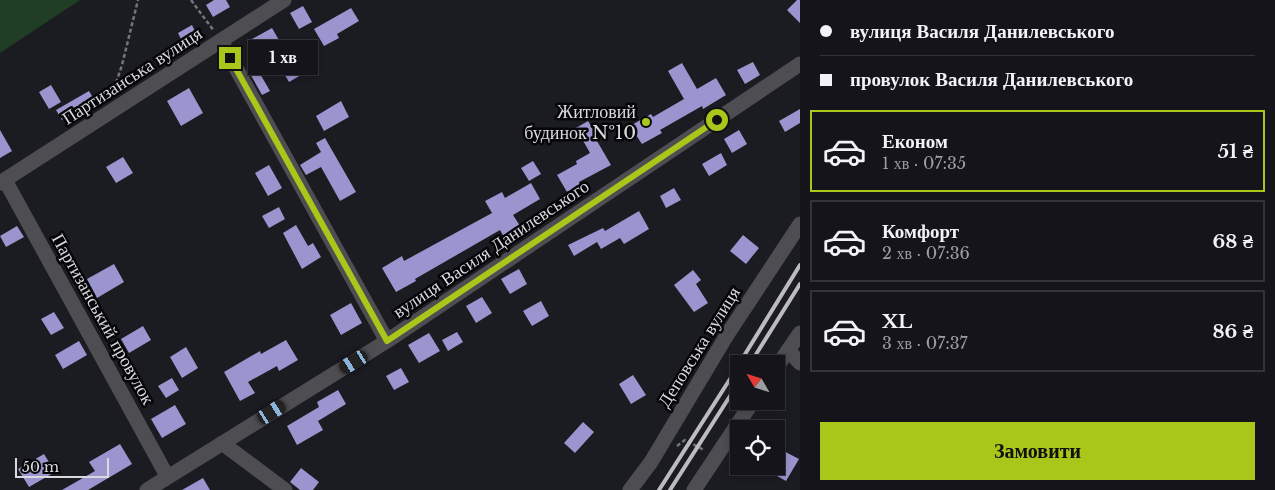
<!DOCTYPE html>
<html lang="uk">
<head>
<meta charset="utf-8">
<style>
	body { margin:0; font-family:"Libre Baskerville",serif; background:#212127; color:#f1f3f6; height:100vh; display:flex; flex-direction:column; font-size:19px; white-space:nowrap }
	* { box-sizing:border-box; margin:0 }
	p { font-size:16px; color:#9d9ea2 }
	.icon { flex:none; width:28px; height:28px; fill:none; stroke:currentColor; stroke-width:2; stroke-linecap:round; stroke-linejoin:round }
	.map { position:relative; flex:1; overflow:hidden }
	.details { display:flex; flex-direction:column; background:#14141a; width:475px }
	.details>* { flex:none }
	.guide { display:grid; align-content:center; height:110px; padding:0 20px; background:#14141a }
	.needle { width:32px; rotate:309deg }
	.tools { position:absolute; left:730px; top:355px; display:grid; gap:10px }
	.tools a { display:grid; place-items:center; width:55px; height:55px; border-radius:0px; background:#14141a; box-shadow:0 2px 8px #0003,0 0 0 1px #333339; font-size:25px }
	.scale { position:absolute; left:15px; bottom:12px; width:94px; box-sizing:border-box; padding-left:5px; border:2px solid #d9d9de; border-top:0; font-size:14px; line-height:18px; white-space:nowrap; color:#d9d9de; -webkit-text-stroke:4px #060609; paint-order:stroke }
	.end { position:absolute; width:22px; height:22px; margin:-11px; border:6px solid #a9c71a; background:#111; box-shadow:0 0 0 2px #111 }
	.from { border-radius:50% }
	.bubble { position:absolute; height:35px; border-radius:0px; background:#14141a; box-shadow:0 2px 8px #0003,0 0 0 1px #333339; font-size:16px; font-weight:700; line-height:35px; text-align:center }
	.car { position:absolute; width:15px; height:30px; margin:-15px -8px; border-radius:6px; box-shadow:0 0 4px 1px #0007; background:linear-gradient(#222 24%,#8ab4d8 0 40%,#222 0 76%,#8ab4d8 0 86%,#222 0) }
	.guide b { display:flex; align-items:center; gap:18px; height:48px; font-size:19px }
	.guide b+b { border-top:1px solid #333339 }
	.guide i { width:12px; height:12px; background:#f1f3f6 }
	ul { padding:0; list-style:none }
	li { display:flex; align-items:center; gap:15px; height:82px; margin:0 10px 8px; padding:0 10px; border:2px solid #333339; border-radius:0px }
	li div { flex:1 }
	li b { display:block; font-size:19px }
	li em { font-style:normal; font-weight:700 }
	li.on { border-color:#a9c71a }
	li>.icon { width:45px; height:45px; stroke-width:1.5 }
	.cta { display:flex; gap:10px; margin-top:auto; padding:10px 20px }
	.cta a { flex:1; height:58px; border-radius:0px; background:#a9c71a; color:#111; font-size:20px; font-weight:700; line-height:58px; text-align:center }
	main { display:flex; flex:1; min-height:0 }
	.map>svg:first-child { display:block }
	.green { fill:#203e24 }
	.building { fill:#9a95ce }
	.lines { fill:none; stroke-linecap:round; stroke-linejoin:round }
	.path { stroke:#75757b; stroke-width:2.5; stroke-dasharray:4 2.5; stroke-linecap:butt }
	.minor { stroke:#4e4d51; stroke-width:15 }
	.rail { stroke:#bbbbc0; stroke-width:4 }
	.route { stroke:#a9c71a; stroke-width:6 }
	.poi-dot { fill:#a9c71a; stroke:#060609; stroke-width:2 }
	.labels { text-anchor:middle; dominant-baseline:central; stroke-width:5; stroke-linejoin:round; paint-order:stroke }
	.street-label { font-size:18px; fill:#d9d9de; stroke:#060609 }
	.poi-label { font-size:18px; fill:#d9d9de; stroke:#060609; text-anchor:end }
</style>
</head>
<body>
<main>
<div class="map">
<svg width="800" height="490" viewBox="0 0 800 490">
	<rect width="100%" height="100%" fill="#1b1b22"/>
	<path class="green" d="M 0,0 L 80,0 L 0,53 Z"/>
	<path class="building" d="M 214,0 L 226,0 L 230,7 L 213,17 L 206,5 Z
		M 797,0 L 800,0 L 800,23 L 787,10 Z
		M 303,6 L 312,22 L 299,29 L 290,13 Z
		M 351,8 L 359,21 L 337,34 L 339,38 L 324,46 L 314,29 Z
		M 192,25 L 197,35 L 183,43 L 178,33 Z
		M 272,28 L 287,54 L 301,46 L 313,68 L 289,82 L 270,49 L 261,54 L 252,39 Z
		M 753,62 L 760,75 L 745,84 L 737,70 Z
		M 682,63 L 697,89 L 716,78 L 726,95 L 703,109 L 702,106 L 660,130 L 662,133 L 642,144 L 630,126 L 651,114 L 653,117 L 684,99 L 668,71 Z
		M 255,65 L 270,91 L 262,95 L 248,70 Z
		M 51,85 L 61,102 L 49,109 L 39,92 Z
		M 189,88 L 203,113 L 181,126 L 167,101 Z
		M 89,91 L 95,101 L 62,120 L 56,110 Z
		M 341,101 L 349,117 L 324,131 L 316,116 Z
		M 800,109 L 800,123 L 785,132 L 779,121 Z
		M 588,121 L 600,140 L 597,141 L 611,165 L 579,182 L 580,185 L 567,192 L 557,175 L 577,164 L 576,161 L 590,153 L 576,128 Z
		M 0,130 L 12,151 L 0,158 Z
		M 739,130 L 747,144 L 732,153 L 724,139 Z
		M 325,138 L 356,192 L 340,201 L 321,167 L 306,175 L 300,165 L 321,152 L 316,143 Z
		M 721,153 L 727,165 L 709,176 L 702,164 Z
		M 123,157 L 133,173 L 116,183 L 106,167 Z
		M 533,161 L 541,174 L 529,181 L 521,168 Z
		M 269,165 L 282,188 L 268,196 L 255,173 Z
		M 531,183 L 540,199 L 513,215 L 522,229 L 505,239 L 500,230 L 415,279 L 416,281 L 396,292 L 382,268 L 402,256 L 404,261 L 492,213 L 485,201 L 502,192 L 505,198 Z
		M 674,188 L 681,200 L 666,208 L 660,196 Z
		M 279,207 L 285,219 L 269,228 L 262,216 Z
		M 639,211 L 649,229 L 624,244 L 620,238 L 601,249 L 597,242 L 574,256 L 568,245 L 603,228 L 605,231 Z
		M 296,225 L 308,246 L 313,243 L 321,257 L 302,269 L 283,233 Z
		M 17,226 L 24,237 L 6,247 L 0,236 Z
		M 743,235 L 759,248 L 746,264 L 730,251 Z
		M 114,264 L 124,282 L 97,298 L 87,279 Z
		M 519,269 L 527,284 L 510,294 L 501,279 Z
		M 693,270 L 701,280 L 696,284 L 708,303 L 694,312 L 674,285 Z
		M 482,297 L 492,313 L 476,323 L 466,306 Z
		M 541,301 L 549,316 L 532,326 L 523,311 Z
		M 351,303 L 362,323 L 341,335 L 330,315 Z
		M 54,312 L 64,328 L 51,335 L 41,319 Z
		M 143,326 L 151,340 L 129,353 L 121,339 Z
		M 457,332 L 463,342 L 448,351 L 442,340 Z
		M 429,333 L 440,351 L 419,363 L 408,345 Z
		M 286,340 L 298,360 L 279,371 L 277,366 L 248,382 L 255,393 L 240,401 L 224,372 L 260,351 L 261,354 Z
		M 79,341 L 87,355 L 63,369 L 55,355 Z
		M 186,347 L 198,368 L 182,378 L 170,357 Z
		M 401,368 L 409,382 L 394,390 L 386,376 Z
		M 633,375 L 646,395 L 631,404 L 619,384 Z
		M 172,378 L 179,390 L 166,398 L 158,386 Z
		M 338,390 L 346,404 L 318,421 L 323,430 L 297,445 L 287,426 L 319,407 L 317,402 Z
		M 175,405 L 186,424 L 162,438 L 151,419 Z
		M 583,422 L 594,432 L 575,453 L 564,443 Z
		M 120,444 L 132,464 L 88,490 L 62,490 L 95,471 L 89,462 Z
		M 776,447 L 799,459 L 786,481 L 759,466 L 776,466 Z
		M 44,454 L 55,472 L 29,487 L 18,469 Z
		M 301,468 L 319,482 L 313,490 L 300,490 L 290,482 Z
		M 203,478 L 210,490 L 182,490 Z"/>
	<g class="lines">
		<path class="path" d="M 191,0 L 214,31
			M 112,95 L 122,65 L 138,0
			M 677,446 L 685,440 L 704,450"/>
		<path class="minor" d="M 221,41 L 387,341
			M 5,180 L 167,476
			M 0,183 L 284,0
			M 788,350 L 800,363
			M 776,368 L 800,333
			M 222,443 L 285,490
			M 147,490 L 387,341 L 800,64
			M 630,490 L 651,462 L 727,335 L 800,224
			M 694,490 L 753,401"/>
		<path class="rail" d="M 739,364 L 800,265
			M 750,364 L 800,284
			M 659,490 L 739,365
			M 670,490 L 739,382"/>
	</g>
	<g class="lines">
		<path class="route" d="M 230,58 L 387,341 L 717,120"/>
	</g>
	<circle class="poi-dot" cx="646" cy="122" r="5"/>
	<g class="labels">
		<g class="street-label">
			<text transform="translate(132 76) rotate(-33)">Партизанська вулиця</text>
			<text transform="translate(491 249) rotate(-34)">вулиця Василя Данилевського</text>
			<text transform="translate(103 319) rotate(61)">Партизанський провулок</text>
			<text transform="translate(699 347) rotate(-58)">Деповська вулиця</text>
		</g>
		<g class="poi-label">
			<text x="636" y="112">Житловий<tspan x="636" dy="21">будинок №10</tspan></text>
		</g>
	</g>
</svg>
<div class="tools">
<a><svg class="needle" viewBox="-14 -14 28 28"><path d="M0-13l5 13h-10z" fill="#e53935"/><path d="M0 13l5-13h-10z" fill="#9d9ea2"/></svg></a>
<a><svg class="icon" aria-label="locate" viewBox="0 0 24 24"><circle cx="12" cy="12" r="6"/><path d="M12 2v4M12 18v4M2 12h4M18 12h4"/></svg></a>
</div>
<div class="scale">50 m</div>
<i class="end from" style="left:717px;top:120px"></i>
<i class="end" style="left:230px;top:58px"></i>
<div class="bubble" style="left:248px;top:40px;width:70px">1 хв</div>
<i class="car" style="left:354px;top:362px;rotate:239deg"></i>
<i class="car" style="left:272px;top:412px;rotate:58deg"></i>
</div>
<section class="details">
<div class="guide">
<b><i class="from"></i>вулиця Василя Данилевського</b>
<b><i></i>провулок Василя Данилевського</b>
</div>
<ul>
<li class="on"><svg class="icon" aria-label="car" viewBox="0 0 24 24"><path d="M5 17H2v-5l4-1 3-4h7l3 4 3 1v5h-3M9 17h6M6 11h13"/><circle cx="7" cy="17" r="2"/><circle cx="17" cy="17" r="2"/></svg><div><b>Економ</b><p>1 хв · 07:35</p></div><em>51 ₴</em></li>
<li><svg class="icon" aria-label="car" viewBox="0 0 24 24"><path d="M5 17H2v-5l4-1 3-4h7l3 4 3 1v5h-3M9 17h6M6 11h13"/><circle cx="7" cy="17" r="2"/><circle cx="17" cy="17" r="2"/></svg><div><b>Комфорт</b><p>2 хв · 07:36</p></div><em>68 ₴</em></li>
<li><svg class="icon" aria-label="car" viewBox="0 0 24 24"><path d="M5 17H2v-5l4-1 3-4h7l3 4 3 1v5h-3M9 17h6M6 11h13"/><circle cx="7" cy="17" r="2"/><circle cx="17" cy="17" r="2"/></svg><div><b>XL</b><p>3 хв · 07:37</p></div><em>86 ₴</em></li>
</ul>
<div class="cta"><a>Замовити</a></div>
</section>
</main>
</body>
</html>
